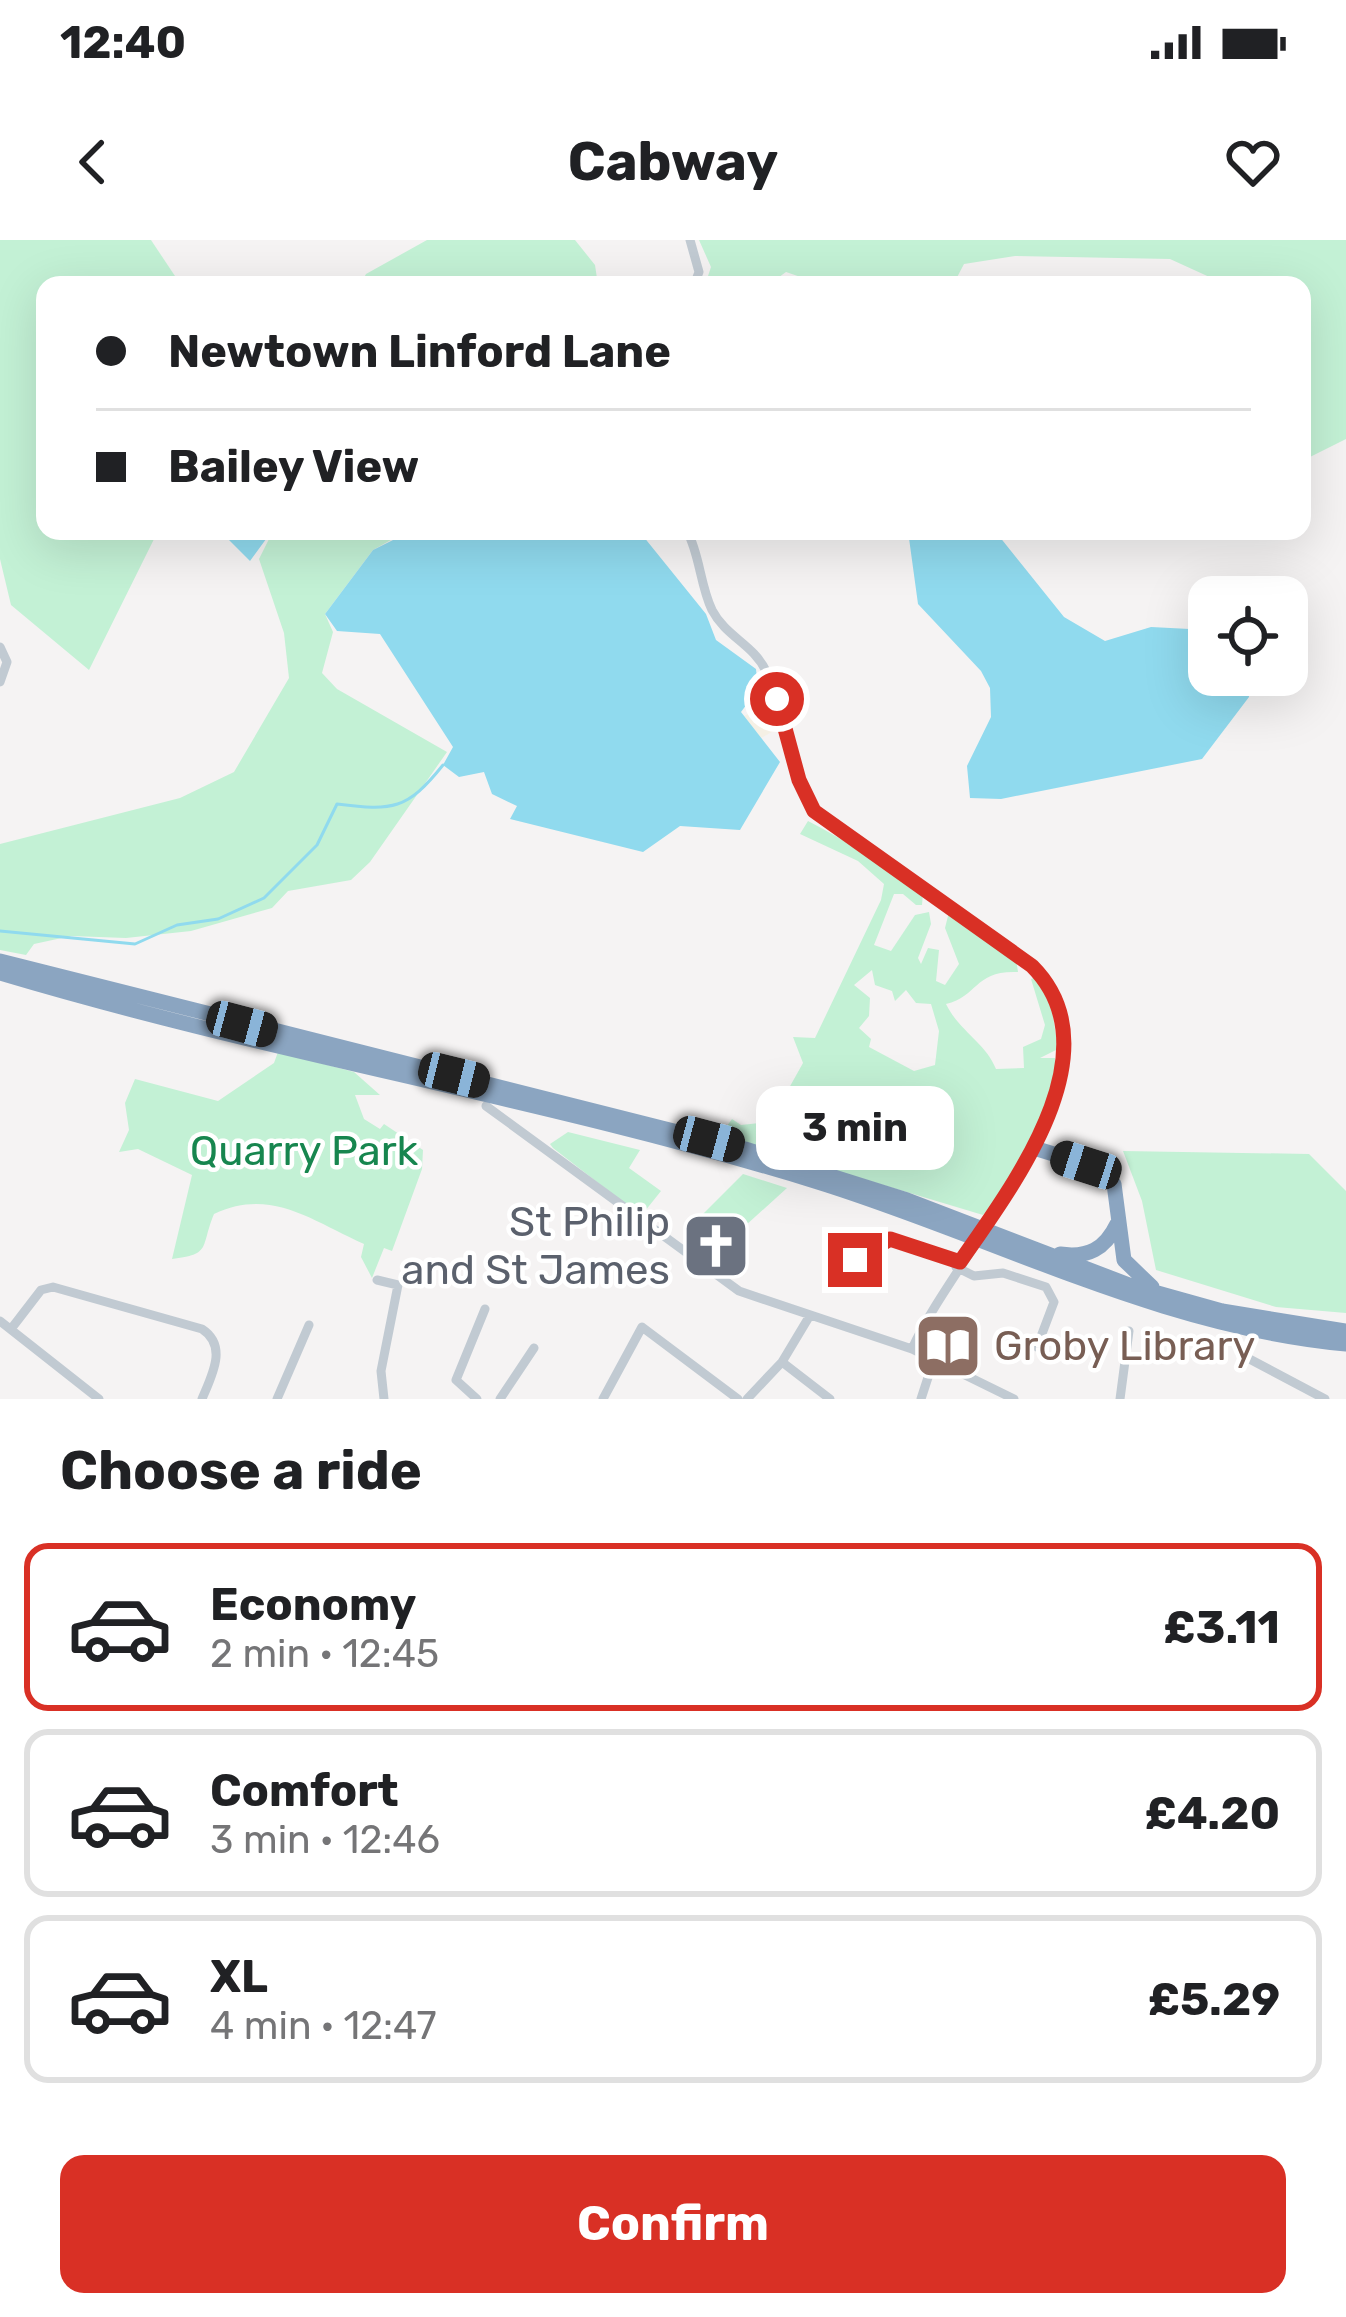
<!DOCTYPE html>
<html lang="en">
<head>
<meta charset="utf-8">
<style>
	body { margin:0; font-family:Rubik,sans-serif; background:#f2f2f2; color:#202124; height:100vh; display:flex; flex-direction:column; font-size:45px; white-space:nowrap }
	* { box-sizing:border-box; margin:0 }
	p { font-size:39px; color:#757577 }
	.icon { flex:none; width:66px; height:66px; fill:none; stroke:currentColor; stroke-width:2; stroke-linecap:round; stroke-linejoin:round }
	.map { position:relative; height:1159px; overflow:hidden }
	.drawer { display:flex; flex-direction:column; background:#fff; flex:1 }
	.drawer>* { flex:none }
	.guide { position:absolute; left:36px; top:36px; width:1275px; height:264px; border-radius:24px; box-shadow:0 12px 48px #0002; display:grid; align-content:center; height:264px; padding:0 60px; background:#fff }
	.fabs { position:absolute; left:1188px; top:336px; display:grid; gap:24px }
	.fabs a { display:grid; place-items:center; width:120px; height:120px; border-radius:24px; background:#fff; box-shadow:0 12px 48px #0002; font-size:60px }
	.end { position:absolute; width:54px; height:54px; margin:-27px; border:15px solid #d93025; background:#fff; box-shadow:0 0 0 6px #fff }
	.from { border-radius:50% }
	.bubble { position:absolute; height:84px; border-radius:24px; background:#fff; box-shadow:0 12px 48px #0002; font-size:39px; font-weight:700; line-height:84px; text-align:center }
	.car { position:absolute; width:36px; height:72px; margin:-36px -18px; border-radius:15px; box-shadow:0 0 9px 3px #0007; background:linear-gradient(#222 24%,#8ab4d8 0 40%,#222 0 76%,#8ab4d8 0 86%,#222 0) }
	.guide b { display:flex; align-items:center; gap:42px; height:114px; font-size:45px }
	.guide b+b { border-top:3px solid #e0e0e0 }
	.guide i { width:30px; height:30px; background:#202124 }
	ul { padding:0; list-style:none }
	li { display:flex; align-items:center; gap:36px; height:168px; margin:0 24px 18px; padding:0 36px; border:6px solid #e0e0e0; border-radius:24px }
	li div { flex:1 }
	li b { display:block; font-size:45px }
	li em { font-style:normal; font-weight:700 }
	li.active { border-color:#d93025 }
	li>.icon { width:108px; height:108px; stroke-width:1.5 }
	h2 { padding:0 60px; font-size:54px; line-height:144px }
	.button { display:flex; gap:24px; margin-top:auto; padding:24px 60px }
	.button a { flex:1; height:138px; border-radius:24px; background:#d93025; color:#fff; font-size:48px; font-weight:700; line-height:138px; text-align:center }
	.status { display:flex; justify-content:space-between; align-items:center; height:84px; padding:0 60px; background:#fff; direction:ltr }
	.status svg { height:33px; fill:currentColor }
	header { display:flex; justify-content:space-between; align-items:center; height:156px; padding:0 60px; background:#fff; font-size:54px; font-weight:700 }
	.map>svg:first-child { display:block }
	.green { fill:#c3f1d5; fill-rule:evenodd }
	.sand { fill:#f5f0e5 }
	.water { fill:#90daee }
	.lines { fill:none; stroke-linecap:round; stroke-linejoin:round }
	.stream { stroke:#90daee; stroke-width:3 }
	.minor { stroke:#c1cad2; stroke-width:9 }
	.highway { stroke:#8ba5c1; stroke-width:15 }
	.route { stroke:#d93025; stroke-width:15 }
	.labels { text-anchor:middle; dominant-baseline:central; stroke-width:9; stroke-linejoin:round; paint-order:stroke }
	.park-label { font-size:42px; fill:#17864f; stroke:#fff }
	.worship-label { font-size:42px; fill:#5b616d; stroke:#fff; text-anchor:end }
	.education-label { font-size:42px; fill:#785e54; stroke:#fff; text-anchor:start }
</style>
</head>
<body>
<div class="status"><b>12:40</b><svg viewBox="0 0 49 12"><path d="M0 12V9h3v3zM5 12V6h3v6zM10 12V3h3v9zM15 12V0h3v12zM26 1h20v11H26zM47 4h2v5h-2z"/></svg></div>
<header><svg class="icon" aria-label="back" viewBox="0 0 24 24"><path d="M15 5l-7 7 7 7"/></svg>Cabway<svg class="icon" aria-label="heart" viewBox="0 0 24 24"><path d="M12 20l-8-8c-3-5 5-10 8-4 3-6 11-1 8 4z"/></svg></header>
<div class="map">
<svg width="1346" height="1159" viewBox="0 0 1346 1159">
	<rect width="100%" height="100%" fill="#f5f3f3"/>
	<path class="green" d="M 0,0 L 151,0 L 181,45 L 45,45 L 45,291 L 158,291 L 89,430 L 11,365 L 0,319 Z
		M 427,0 L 575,0 L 595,25 L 598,45 L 360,45 L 366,34 Z
		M 699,0 L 1346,0 L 1346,199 L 1302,221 L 1302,108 L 1307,83 L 1302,80 L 1302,45 L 1227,45 L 1170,19 L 1015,16 L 964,24 L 953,45 L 824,45 L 786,32 L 768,45 L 705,45 L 711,27 Z
		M 273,291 L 407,291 L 373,310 L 325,374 L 333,392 L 322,433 L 337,449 L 447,512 L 370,622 L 351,640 L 288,651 L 272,668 L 191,691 L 126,698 L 71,696 L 34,704 L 26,715 L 0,710 L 0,604 L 180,558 L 234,532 L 289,438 L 284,393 L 259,319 Z
		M 808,581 C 844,600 885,624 923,653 L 922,665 L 916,665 L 903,654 L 894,654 L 874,705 L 891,711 L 915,675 L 929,672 L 931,684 L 918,718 L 921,724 L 928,708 L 939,710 L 936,741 L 945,745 L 959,724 L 945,688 L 949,672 L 1016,719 L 1018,732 C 974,730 979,756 946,764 C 959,791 985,802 996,829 L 1024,828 L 1023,807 L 1041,799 L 1045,785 L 1031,739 L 1036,737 L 1050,757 L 1058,809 L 1040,818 L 1055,818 C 1063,869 1017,936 983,975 L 740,902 L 727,886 L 732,879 L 741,885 L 770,882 L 803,823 L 793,797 L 815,798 L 881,660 L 884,644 L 858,621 L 800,594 ZM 872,730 L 875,745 L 892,751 L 895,761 L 906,750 L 916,763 L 931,764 L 939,791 L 935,825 L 914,831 L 869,807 L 871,799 L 859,788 L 869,776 L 870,758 L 854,745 Z
		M 278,812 L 354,832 L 380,855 L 355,855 L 364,879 L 380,889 L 384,884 L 423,910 L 422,929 L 392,1011 L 384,1008 L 372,1038 L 361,1017 L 364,1004 C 312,981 271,947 214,974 C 200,1008 212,1014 172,1019 L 192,935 L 138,909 L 119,912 L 129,890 L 125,863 L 135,839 L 218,861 L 274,823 Z
		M 568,892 L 640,910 L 629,928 L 661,951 L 641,976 L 553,908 L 550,904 Z
		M 1123,911 L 1309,914 L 1346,951 L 1346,1073 L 1276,1067 L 1156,1030 L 1142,961 Z
		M 743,934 L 787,948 L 734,996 L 736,1007 L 724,1020 L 686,991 Z"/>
	<path class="sand" d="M 768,465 L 781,487 L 761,498 L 744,476 Z"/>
	<path class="water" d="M 220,291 L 272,291 L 250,321 Z
		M 411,291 L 639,291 L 706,374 L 716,400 L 756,429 L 758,449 L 741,472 L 780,522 L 740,590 L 680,586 L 643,612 L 510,579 L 517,566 L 492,554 L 484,532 L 459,537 L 443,525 L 453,507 L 380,394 L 337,391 L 325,374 L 373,310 Z
		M 908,291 L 995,291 L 1064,377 L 1105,401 L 1151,387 L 1209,390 L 1209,435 L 1247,435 L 1249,457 L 1202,519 L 1001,559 L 970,558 L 967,526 L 991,477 L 990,448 L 981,431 L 918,364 Z"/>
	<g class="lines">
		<path class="stream" d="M 0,691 L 135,704 L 177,685 L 218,679 L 264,658 L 317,605 L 337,564 C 393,571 407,570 443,525"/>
		<path class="minor" d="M 690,0 L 699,32 L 694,45
			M 687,291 C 700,315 700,345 712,370 C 726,397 753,404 766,431 C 788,475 786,529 814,571 L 1032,726 C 1135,831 955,1011 912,1109
			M 0,407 L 7,422 L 0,442
			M 486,866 L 739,1051 L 912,1109 L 1014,1159
			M 855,1020 L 890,999 L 960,1022
			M 956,1027 L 974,1036 L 1003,1033 L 1046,1047 L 1054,1062 L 1037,1107
			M 377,1040 L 398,1045 L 381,1131 L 384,1159
			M 0,1081 L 99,1159
			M 11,1089 L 41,1050 L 53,1047 L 202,1089 C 228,1106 212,1135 202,1159
			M 1240,1114 L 1325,1159
			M 782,1122 L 830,1159
			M 277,1159 L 309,1085
			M 477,1159 L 456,1140 L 485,1069
			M 500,1159 L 534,1108
			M 603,1159 L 642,1087 L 738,1159
			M 747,1159 L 782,1122 L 809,1077
			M 921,1159 L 934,1119
			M 1120,1159 L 1129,1091"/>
		<path class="highway" d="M 0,721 L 745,909 L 907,960 L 1129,1045 L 1222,1071 L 1346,1091
			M 0,733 C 270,814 549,859 818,942 C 995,997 1159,1087 1346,1104
			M 1034,908 L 1086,924 L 1114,944 L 1124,1020 L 1152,1047
			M 1060,1014 C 1088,1018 1105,1009 1117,984"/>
	</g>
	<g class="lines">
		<path class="route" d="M 777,459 L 799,540 L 814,571 L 1032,726 C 1117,811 1011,948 960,1022 L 890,999 L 855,1020"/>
	</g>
	<defs>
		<symbol id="church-square" viewBox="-11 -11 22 22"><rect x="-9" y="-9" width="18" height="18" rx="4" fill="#6b7280" stroke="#fff"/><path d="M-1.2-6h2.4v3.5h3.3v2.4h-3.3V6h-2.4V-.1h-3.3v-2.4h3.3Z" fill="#fff"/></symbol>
		<symbol id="library-square" viewBox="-11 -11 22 22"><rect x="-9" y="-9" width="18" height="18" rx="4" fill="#8d6e63" stroke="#fff"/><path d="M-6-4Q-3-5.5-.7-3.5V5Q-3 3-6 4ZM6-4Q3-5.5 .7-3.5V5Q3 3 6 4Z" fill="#fff"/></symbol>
	</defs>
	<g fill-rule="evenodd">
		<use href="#church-square" x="678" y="968" width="76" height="76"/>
		<use href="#library-square" x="910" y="1068" width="76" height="76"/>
	</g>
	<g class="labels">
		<g class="park-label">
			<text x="304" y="911">Quarry Park</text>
		</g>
		<g class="worship-label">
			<text x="670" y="982">St Philip<tspan x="670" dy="48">and St James</tspan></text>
		</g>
		<g class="education-label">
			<text x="994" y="1106">Groby Library</text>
		</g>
	</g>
</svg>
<div class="fabs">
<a><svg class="icon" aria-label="locate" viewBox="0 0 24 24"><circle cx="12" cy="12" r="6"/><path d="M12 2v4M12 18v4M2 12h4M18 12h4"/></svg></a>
</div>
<i class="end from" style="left:777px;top:459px"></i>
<i class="end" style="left:855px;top:1020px"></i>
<div class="bubble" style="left:756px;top:846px;width:198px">3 min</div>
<i class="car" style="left:242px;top:784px;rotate:105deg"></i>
<i class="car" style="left:454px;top:835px;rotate:104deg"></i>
<i class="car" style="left:709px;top:899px;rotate:105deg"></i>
<i class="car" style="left:1086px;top:925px;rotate:288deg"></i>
<div class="guide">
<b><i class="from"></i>Newtown Linford Lane</b>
<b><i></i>Bailey View</b>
</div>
</div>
<section class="drawer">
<h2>Choose a ride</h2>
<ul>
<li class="active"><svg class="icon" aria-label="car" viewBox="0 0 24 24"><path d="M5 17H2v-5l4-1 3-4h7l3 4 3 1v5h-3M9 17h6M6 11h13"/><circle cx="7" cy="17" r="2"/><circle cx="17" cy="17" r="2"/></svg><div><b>Economy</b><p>2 min · 12:45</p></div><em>£3.11</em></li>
<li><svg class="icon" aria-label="car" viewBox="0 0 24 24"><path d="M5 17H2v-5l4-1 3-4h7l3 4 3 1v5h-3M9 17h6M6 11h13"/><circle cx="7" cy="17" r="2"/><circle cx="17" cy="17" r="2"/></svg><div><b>Comfort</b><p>3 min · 12:46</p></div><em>£4.20</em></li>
<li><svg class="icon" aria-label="car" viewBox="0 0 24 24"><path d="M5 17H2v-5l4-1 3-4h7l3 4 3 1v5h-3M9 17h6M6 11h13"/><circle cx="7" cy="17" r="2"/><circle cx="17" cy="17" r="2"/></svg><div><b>XL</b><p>4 min · 12:47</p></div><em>£5.29</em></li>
</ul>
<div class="button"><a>Confirm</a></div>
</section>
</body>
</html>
